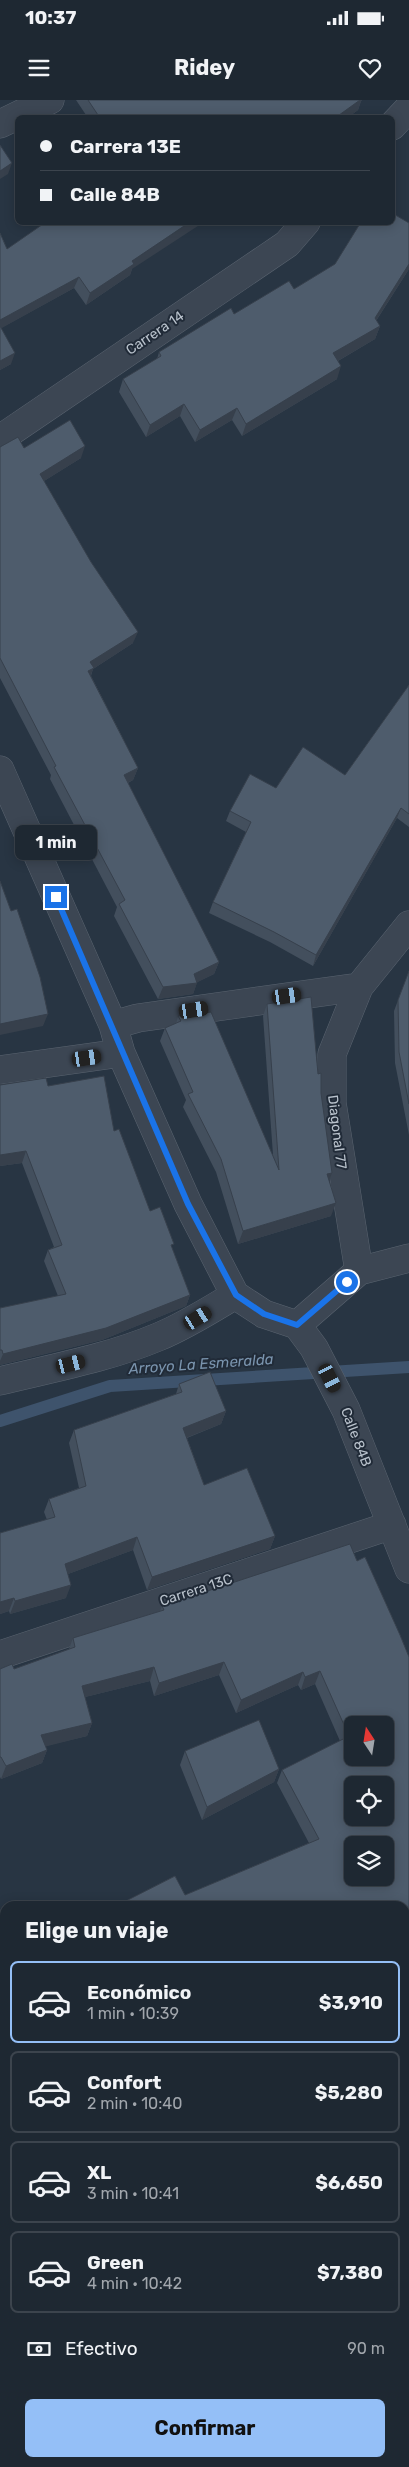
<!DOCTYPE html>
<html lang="es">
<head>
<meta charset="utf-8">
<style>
	body { margin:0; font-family:Rubik,sans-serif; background:#2b343e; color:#f1f3f6; height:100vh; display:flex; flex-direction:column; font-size:19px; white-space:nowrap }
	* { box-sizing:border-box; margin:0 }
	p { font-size:16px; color:#a1a6ac }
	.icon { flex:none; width:28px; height:28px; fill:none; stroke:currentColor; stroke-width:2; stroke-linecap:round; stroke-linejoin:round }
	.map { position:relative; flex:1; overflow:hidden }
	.side { position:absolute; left:0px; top:1801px; width:410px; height:566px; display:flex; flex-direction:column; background:#1e2832; border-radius:15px 15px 0 0; box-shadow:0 2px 12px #0003,0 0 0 1px #3c444d }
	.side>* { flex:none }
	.guide { position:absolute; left:15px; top:15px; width:380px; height:110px; border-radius:8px; box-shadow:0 2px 12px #0003,0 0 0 1px #3c444d; display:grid; align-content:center; height:110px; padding:0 25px; background:#1e2832 }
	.needle { width:32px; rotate:348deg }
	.fabs { position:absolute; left:344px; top:1616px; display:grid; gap:10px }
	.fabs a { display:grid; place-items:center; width:50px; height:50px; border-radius:8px; background:#1e2832; box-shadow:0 2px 12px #0003,0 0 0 1px #3c444d; font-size:25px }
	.end { position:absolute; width:22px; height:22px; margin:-11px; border:6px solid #1a73e8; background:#fff; box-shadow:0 0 0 2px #fff }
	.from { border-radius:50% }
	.bubble { position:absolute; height:35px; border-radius:8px; background:#1e2832; box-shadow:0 2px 12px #0003,0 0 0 1px #3c444d; font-size:16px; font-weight:700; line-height:35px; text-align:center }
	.car { position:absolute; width:15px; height:30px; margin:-15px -8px; border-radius:6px; box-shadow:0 0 4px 1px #0007; background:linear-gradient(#222 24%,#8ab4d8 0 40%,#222 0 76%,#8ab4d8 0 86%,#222 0) }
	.guide b { display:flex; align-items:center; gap:18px; height:48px; font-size:19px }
	.guide b+b { border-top:1px solid #3c444d }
	.guide i { width:12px; height:12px; background:#f1f3f6 }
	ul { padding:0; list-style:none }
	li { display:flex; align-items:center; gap:15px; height:82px; margin:0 10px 8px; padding:0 15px; border:2px solid #3c444d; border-radius:8px }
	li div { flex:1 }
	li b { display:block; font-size:19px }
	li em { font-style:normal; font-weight:700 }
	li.current { border-color:#94bff7 }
	li>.icon { width:45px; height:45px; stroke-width:1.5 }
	h2 { padding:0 25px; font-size:22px; line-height:60px }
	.pay { display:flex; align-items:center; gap:12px; height:55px; padding:0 25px; font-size:19px }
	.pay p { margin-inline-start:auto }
	.button { display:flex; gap:10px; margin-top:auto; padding:10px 25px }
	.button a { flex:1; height:58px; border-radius:8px; background:#94bff7; color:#111; font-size:20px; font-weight:700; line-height:58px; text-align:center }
	.status { display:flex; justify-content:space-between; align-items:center; height:35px; padding:0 25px; background:#1e2832; direction:ltr }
	.status svg { height:14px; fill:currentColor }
	header { display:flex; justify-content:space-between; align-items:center; height:65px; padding:0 25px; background:#1e2832; font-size:22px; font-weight:700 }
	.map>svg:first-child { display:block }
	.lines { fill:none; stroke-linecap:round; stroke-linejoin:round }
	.stream { stroke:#3e536c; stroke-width:12 }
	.lane-casing { stroke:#5a6470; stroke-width:23 }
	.street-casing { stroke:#5a6470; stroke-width:29 }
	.secondary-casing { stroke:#5a6470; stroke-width:29 }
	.lane { stroke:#3c4653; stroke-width:21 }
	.street { stroke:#3c4653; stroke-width:28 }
	.secondary { stroke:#4a5666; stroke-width:28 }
	.wall { fill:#434f5d; fill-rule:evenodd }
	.shaded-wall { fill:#37404c }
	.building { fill:#4e5c6c; stroke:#37404c; fill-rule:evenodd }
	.route { stroke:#1a73e8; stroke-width:6 }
	.labels { text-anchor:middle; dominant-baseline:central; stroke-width:4; stroke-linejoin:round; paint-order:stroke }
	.street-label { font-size:14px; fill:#b9c2cc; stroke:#212b38 }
	.water-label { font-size:15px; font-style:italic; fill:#7a94ae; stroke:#212b38 }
</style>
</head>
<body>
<div class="status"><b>10:37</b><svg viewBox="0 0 49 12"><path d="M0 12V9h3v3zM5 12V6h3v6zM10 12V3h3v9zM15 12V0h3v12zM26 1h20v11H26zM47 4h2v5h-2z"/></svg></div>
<header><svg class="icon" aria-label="menu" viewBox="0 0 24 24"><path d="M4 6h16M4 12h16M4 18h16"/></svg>Ridey<svg class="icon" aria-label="heart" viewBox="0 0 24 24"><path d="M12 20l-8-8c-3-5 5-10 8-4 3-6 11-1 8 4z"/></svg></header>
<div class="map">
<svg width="409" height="2367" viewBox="0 0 409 2367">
	<rect width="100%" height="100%" fill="#283543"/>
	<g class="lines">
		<path class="stream" d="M 0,1321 L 110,1286 L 409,1267
			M 408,2367 L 409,2366"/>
		<defs>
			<path id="lane" d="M 405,2344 L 409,2342
				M 362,2367 L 370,2362"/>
			<path id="street" d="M 0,24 L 50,0
				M 392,26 L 409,8
				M 0,339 L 287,144 L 306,122
				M 0,670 L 113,925 L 121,953 L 188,1104 L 235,1195 L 264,1214 L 297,1225 L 314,1248 L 346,1310 L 409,1469
				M 113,925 L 138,918 L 359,887
				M 0,970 L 121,953
				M 359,1171 L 332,1003 L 332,954 L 359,887 L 409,825
				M 297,1225 L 359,1171 L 409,1158
				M 0,1281 C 53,1268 108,1258 158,1237 C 185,1226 210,1210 235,1195
				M 0,1555 L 392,1425"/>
			<path id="secondary" d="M 405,1935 L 409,1934
				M 0,2109 L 5,2107"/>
		</defs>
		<use href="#lane" class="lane-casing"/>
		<use href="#street" class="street-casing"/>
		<use href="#secondary" class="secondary-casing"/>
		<use href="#lane" class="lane"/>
		<use href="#street" class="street"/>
		<use href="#secondary" class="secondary"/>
	</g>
	<path class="wall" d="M 76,0 L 362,0 L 361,1 L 358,10 L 347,18 L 88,18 Z
		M 0,133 L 7,149 L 132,169 L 130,175 L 86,205 L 74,188 L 1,228 L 11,264 L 0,270 Z
		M 409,169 L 376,221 L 380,226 L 375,239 L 338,261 L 337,279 L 242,336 L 232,320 L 195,342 L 180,316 L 146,337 L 119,292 L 123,279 L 157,259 L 159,252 L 234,214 L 294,189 Z
		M 0,347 L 24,348 L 81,358 L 44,381 L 133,543 L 93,569 L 91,576 L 138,668 L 133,680 L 128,683 L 219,862 L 214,874 L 197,882 L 193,894 L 158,899 L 114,816 L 117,807 L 50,679 L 51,675 L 0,578 Z
		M 409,585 L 409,727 L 397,718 L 313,866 L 270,842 L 209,813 L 213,802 L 246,732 L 226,721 L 230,711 L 276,688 L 345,675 Z
		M 409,871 L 409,1035 L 395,963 L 394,911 Z
		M 267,904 L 318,974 L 321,993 L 329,1081 L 331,1116 L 238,1144 L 216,1072 L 183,1007 L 186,1000 L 160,941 L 165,928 L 176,924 L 178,916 L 273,1055 L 263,916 Z
		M 0,985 L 48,986 L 114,1031 L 150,1111 L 172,1148 L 190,1195 L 186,1206 L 102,1240 L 0,1265 L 0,1208 L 58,1196 L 44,1161 L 48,1150 L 54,1147 L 22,1063 L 0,1066 Z
		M 179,1284 L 226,1311 L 221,1324 L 187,1338 L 204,1385 L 275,1436 L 270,1449 L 147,1490 L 133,1450 L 68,1474 L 66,1498 L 10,1514 L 9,1511 L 0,1514 L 0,1433 L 47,1420 L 44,1412 L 49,1399 L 79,1388 L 69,1343 L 74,1330 L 176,1294 Z
		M 350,1444 L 357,1461 L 365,1457 L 400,1535 L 409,1557 L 409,1876 L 405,1878 L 405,1806 L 116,1806 L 175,1776 L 185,1795 L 309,1743 L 277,1683 L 282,1670 L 340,1641 L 315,1584 L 301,1590 L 298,1585 L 236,1613 L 219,1575 L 154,1596 L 150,1581 L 85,1597 L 92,1623 L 87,1636 L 45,1646 L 47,1650 L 42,1663 L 1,1679 L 0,1677 L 0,1569 L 12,1564 L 14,1569 L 69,1549 L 73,1538 L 160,1511 L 162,1506 ZM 352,1625 L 385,1625 L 385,1658 L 352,1658 ZM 352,1685 L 385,1685 L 385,1718 L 352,1718 ZM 352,1745 L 385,1745 L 385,1778 L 352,1778 Z
		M 185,1651 L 279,1669 L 274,1682 L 202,1720 L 180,1665 Z"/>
	<path class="shaded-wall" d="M 357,0 L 362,0 L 361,1 L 358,10 L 347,18 L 335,18 Z
		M 12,63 L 8,74 L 0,79 L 0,71 Z
		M 190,122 L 204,122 L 132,169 L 130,175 L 86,205 L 90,193 L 132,161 Z
		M 409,164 L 409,169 L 370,230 L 375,218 Z
		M 79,177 L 74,188 L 0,229 L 0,220 Z
		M 380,226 L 375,239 L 329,266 L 333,253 Z
		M 15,253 L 11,264 L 0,270 L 0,261 Z
		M 341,266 L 337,279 L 242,336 L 246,324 Z
		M 184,304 L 180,316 L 146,337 L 150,325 Z
		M 237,308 L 232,320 L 195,342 L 200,330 Z
		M 85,346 L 81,358 L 36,386 L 40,374 Z
		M 138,532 L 133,543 L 93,569 L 89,580 L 84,583 L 90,562 Z
		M 138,668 L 133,680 L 119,687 L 124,675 Z
		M 401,708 L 397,718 L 313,866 L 316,855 Z
		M 219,862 L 214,874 L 196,883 L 197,883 L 193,894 L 158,899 L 163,887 L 194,874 Z
		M 48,914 L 43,926 L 0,935 L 0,924 Z
		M 26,1051 L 22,1063 L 0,1066 L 0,1055 Z
		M 332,1073 L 327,1086 L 327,1074 Z
		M 336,1103 L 331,1116 L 238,1144 L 243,1131 Z
		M 190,1195 L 186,1206 L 102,1240 L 0,1265 L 0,1261 L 3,1254 Z
		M 226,1311 L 221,1324 L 178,1341 L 183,1328 Z
		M 275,1436 L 270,1449 L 147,1490 L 152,1477 Z
		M 137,1437 L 133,1450 L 60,1477 L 65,1464 Z
		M 71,1485 L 66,1498 L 10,1514 L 15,1501 Z
		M 14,1498 L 9,1511 L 0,1514 L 0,1502 Z
		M 224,1562 L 219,1575 L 154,1596 L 159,1583 Z
		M 154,1567 L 150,1581 L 77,1599 L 82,1586 Z
		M 320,1571 L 315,1584 L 301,1590 L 305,1577 Z
		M 303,1572 L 298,1585 L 236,1613 L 241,1600 Z
		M 92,1623 L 87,1636 L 36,1649 L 41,1635 Z
		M 47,1650 L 42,1663 L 1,1679 L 6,1666 Z
		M 279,1669 L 274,1682 L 202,1720 L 207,1707 Z
		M 409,1866 L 409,1876 L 405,1878 L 405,1868 Z
		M 409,2045 L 409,2056 L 405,2058 L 405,2047 Z
		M 5,2054 L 5,2065 L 0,2067 L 0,2056 Z
		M 409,2127 L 409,2132 L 406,2139 L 405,2140 L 405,2128 Z
		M 5,2239 L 5,2250 L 0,2252 L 0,2242 Z
		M 409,2318 L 409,2328 L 405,2330 L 405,2321 Z
		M 269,2362 L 294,2362 L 280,2367 L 260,2367 Z"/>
	<path class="building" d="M 88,0 L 360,0 L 335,18 L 100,18 Z
		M 0,45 L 12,63 L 0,71 Z
		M 392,113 L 409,123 L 409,164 L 375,218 L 380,226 L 333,253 L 341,266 L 246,324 L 237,308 L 200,330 L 184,304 L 150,325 L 123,279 L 161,256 L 159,252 L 231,208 L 234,214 L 289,181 L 294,189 L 335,164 L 361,122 L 392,122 Z
		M 46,122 L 190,122 L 132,161 L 134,164 L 90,193 L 79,177 L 0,220 L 0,133 L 7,149 Z
		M 0,226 L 15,253 L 0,261 Z
		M 70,320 L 85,346 L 40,374 L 91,462 L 138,532 L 90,562 L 94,568 L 88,571 L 138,668 L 124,675 L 219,862 L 194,874 L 197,883 L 163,887 L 119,804 L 125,800 L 54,667 L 56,666 L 0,558 L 0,347 L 18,337 L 24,348 Z
		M 409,585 L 409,714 L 401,708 L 316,855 L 274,832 L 213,802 L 251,722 L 230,711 L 250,674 L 276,688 L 303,647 L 345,675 Z
		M 0,781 L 11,811 L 17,809 L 40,877 L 48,914 L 0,924 Z
		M 409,871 L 409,1004 L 399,952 L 398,900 Z
		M 311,897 L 318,974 L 321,973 L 321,993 L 332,1073 L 327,1074 L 336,1103 L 243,1131 L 221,1059 L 188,994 L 193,992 L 165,928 L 181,921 L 178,916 L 211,912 L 279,1070 L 267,904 Z
		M 104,976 L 114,1031 L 119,1029 L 150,1111 L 160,1107 L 174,1144 L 171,1145 L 190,1195 L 106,1228 L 3,1254 L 2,1250 L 0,1250 L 0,1208 L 66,1194 L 48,1150 L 62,1145 L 26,1051 L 0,1055 L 0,985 L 46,978 L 48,986 Z
		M 210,1272 L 226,1311 L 183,1328 L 204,1385 L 247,1368 L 275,1436 L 152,1477 L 137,1437 L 65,1464 L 71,1485 L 15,1501 L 14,1498 L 0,1502 L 0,1433 L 55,1417 L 49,1399 L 86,1386 L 74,1330 L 182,1292 L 179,1284 Z
		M 350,1444 L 357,1461 L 365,1457 L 400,1535 L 409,1557 L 409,1866 L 405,1868 L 405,1806 L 116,1806 L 175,1776 L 185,1795 L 319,1739 L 282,1670 L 349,1636 L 320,1571 L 305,1577 L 303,1572 L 241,1600 L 224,1562 L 159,1583 L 154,1567 L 82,1586 L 92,1623 L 41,1635 L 47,1650 L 6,1666 L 1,1657 L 0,1657 L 0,1569 L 12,1564 L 14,1569 L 75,1547 L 73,1538 L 164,1510 L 162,1506 ZM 352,1625 L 385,1625 L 385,1658 L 352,1658 ZM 352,1685 L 385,1685 L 385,1718 L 352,1718 ZM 352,1745 L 385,1745 L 385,1778 L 352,1778 Z
		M 259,1620 L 279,1669 L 207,1707 L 185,1651 Z
		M 5,1881 L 5,2054 L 0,2056 L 0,1884 Z
		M 409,1945 L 409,2045 L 405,2047 L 405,1947 Z
		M 405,2111 L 409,2120 L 409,2127 L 405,2128 Z
		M 5,2140 L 5,2239 L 0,2242 L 0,2143 Z
		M 409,2217 L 409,2318 L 405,2321 L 405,2219 Z
		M 145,2362 L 271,2362 L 260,2367 L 134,2367 Z"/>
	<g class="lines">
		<path class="route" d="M 56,797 L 188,1104 L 236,1195 L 264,1214 L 297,1225 L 347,1182"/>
	</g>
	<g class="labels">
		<g class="street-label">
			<text transform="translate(155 233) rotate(-34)">Carrera 14</text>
			<text transform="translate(337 1032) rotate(83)">Diagonal 77</text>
			<text transform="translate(356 1337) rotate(69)">Calle 84B</text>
			<text transform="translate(196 1490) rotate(-18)">Carrera 13C</text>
		</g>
		<g class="water-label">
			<text transform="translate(201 1264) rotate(-4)">Arroyo La Esmeralda</text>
		</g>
	</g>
</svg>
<div class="fabs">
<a><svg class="needle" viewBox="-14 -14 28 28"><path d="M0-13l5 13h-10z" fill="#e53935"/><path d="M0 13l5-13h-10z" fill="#a1a6ac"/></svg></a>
<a><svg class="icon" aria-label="locate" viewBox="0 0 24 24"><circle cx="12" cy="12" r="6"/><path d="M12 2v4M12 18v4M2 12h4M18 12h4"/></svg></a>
<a><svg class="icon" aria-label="layers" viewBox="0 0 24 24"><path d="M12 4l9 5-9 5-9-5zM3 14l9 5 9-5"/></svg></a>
</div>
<i class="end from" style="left:347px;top:1182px"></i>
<i class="end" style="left:56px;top:797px"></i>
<div class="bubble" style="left:15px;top:725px;width:82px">1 min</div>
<i class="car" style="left:287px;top:896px;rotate:82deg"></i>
<i class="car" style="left:194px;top:910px;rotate:81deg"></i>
<i class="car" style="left:87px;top:958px;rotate:82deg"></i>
<i class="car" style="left:198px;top:1218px;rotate:59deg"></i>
<i class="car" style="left:71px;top:1264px;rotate:76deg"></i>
<i class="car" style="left:330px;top:1278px;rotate:153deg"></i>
<div class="guide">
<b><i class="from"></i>Carrera 13E</b>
<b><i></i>Calle 84B</b>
</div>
<section class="side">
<h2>Elige un viaje</h2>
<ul>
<li class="current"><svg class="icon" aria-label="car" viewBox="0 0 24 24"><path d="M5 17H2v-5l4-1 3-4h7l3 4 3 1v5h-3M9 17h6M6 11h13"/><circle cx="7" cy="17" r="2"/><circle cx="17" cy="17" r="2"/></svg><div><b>Económico</b><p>1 min · 10:39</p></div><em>$3,910</em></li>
<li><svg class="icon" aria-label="car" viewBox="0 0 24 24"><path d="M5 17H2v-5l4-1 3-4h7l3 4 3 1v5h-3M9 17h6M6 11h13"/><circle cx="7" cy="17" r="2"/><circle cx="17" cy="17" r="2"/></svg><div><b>Confort</b><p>2 min · 10:40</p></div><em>$5,280</em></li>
<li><svg class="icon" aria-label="car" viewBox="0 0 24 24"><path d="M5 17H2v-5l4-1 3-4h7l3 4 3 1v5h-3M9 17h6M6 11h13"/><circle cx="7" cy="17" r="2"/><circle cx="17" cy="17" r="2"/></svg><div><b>XL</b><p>3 min · 10:41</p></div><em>$6,650</em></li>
<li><svg class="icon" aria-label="car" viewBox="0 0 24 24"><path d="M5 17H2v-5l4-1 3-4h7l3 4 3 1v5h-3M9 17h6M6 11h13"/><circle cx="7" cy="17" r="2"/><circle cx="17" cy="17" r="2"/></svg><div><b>Green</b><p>4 min · 10:42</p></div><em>$7,380</em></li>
</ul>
<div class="pay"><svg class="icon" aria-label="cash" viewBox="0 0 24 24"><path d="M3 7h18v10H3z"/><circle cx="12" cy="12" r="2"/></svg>Efectivo<p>90 m</p></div>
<div class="button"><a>Confirmar</a></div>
</section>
</div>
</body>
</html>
